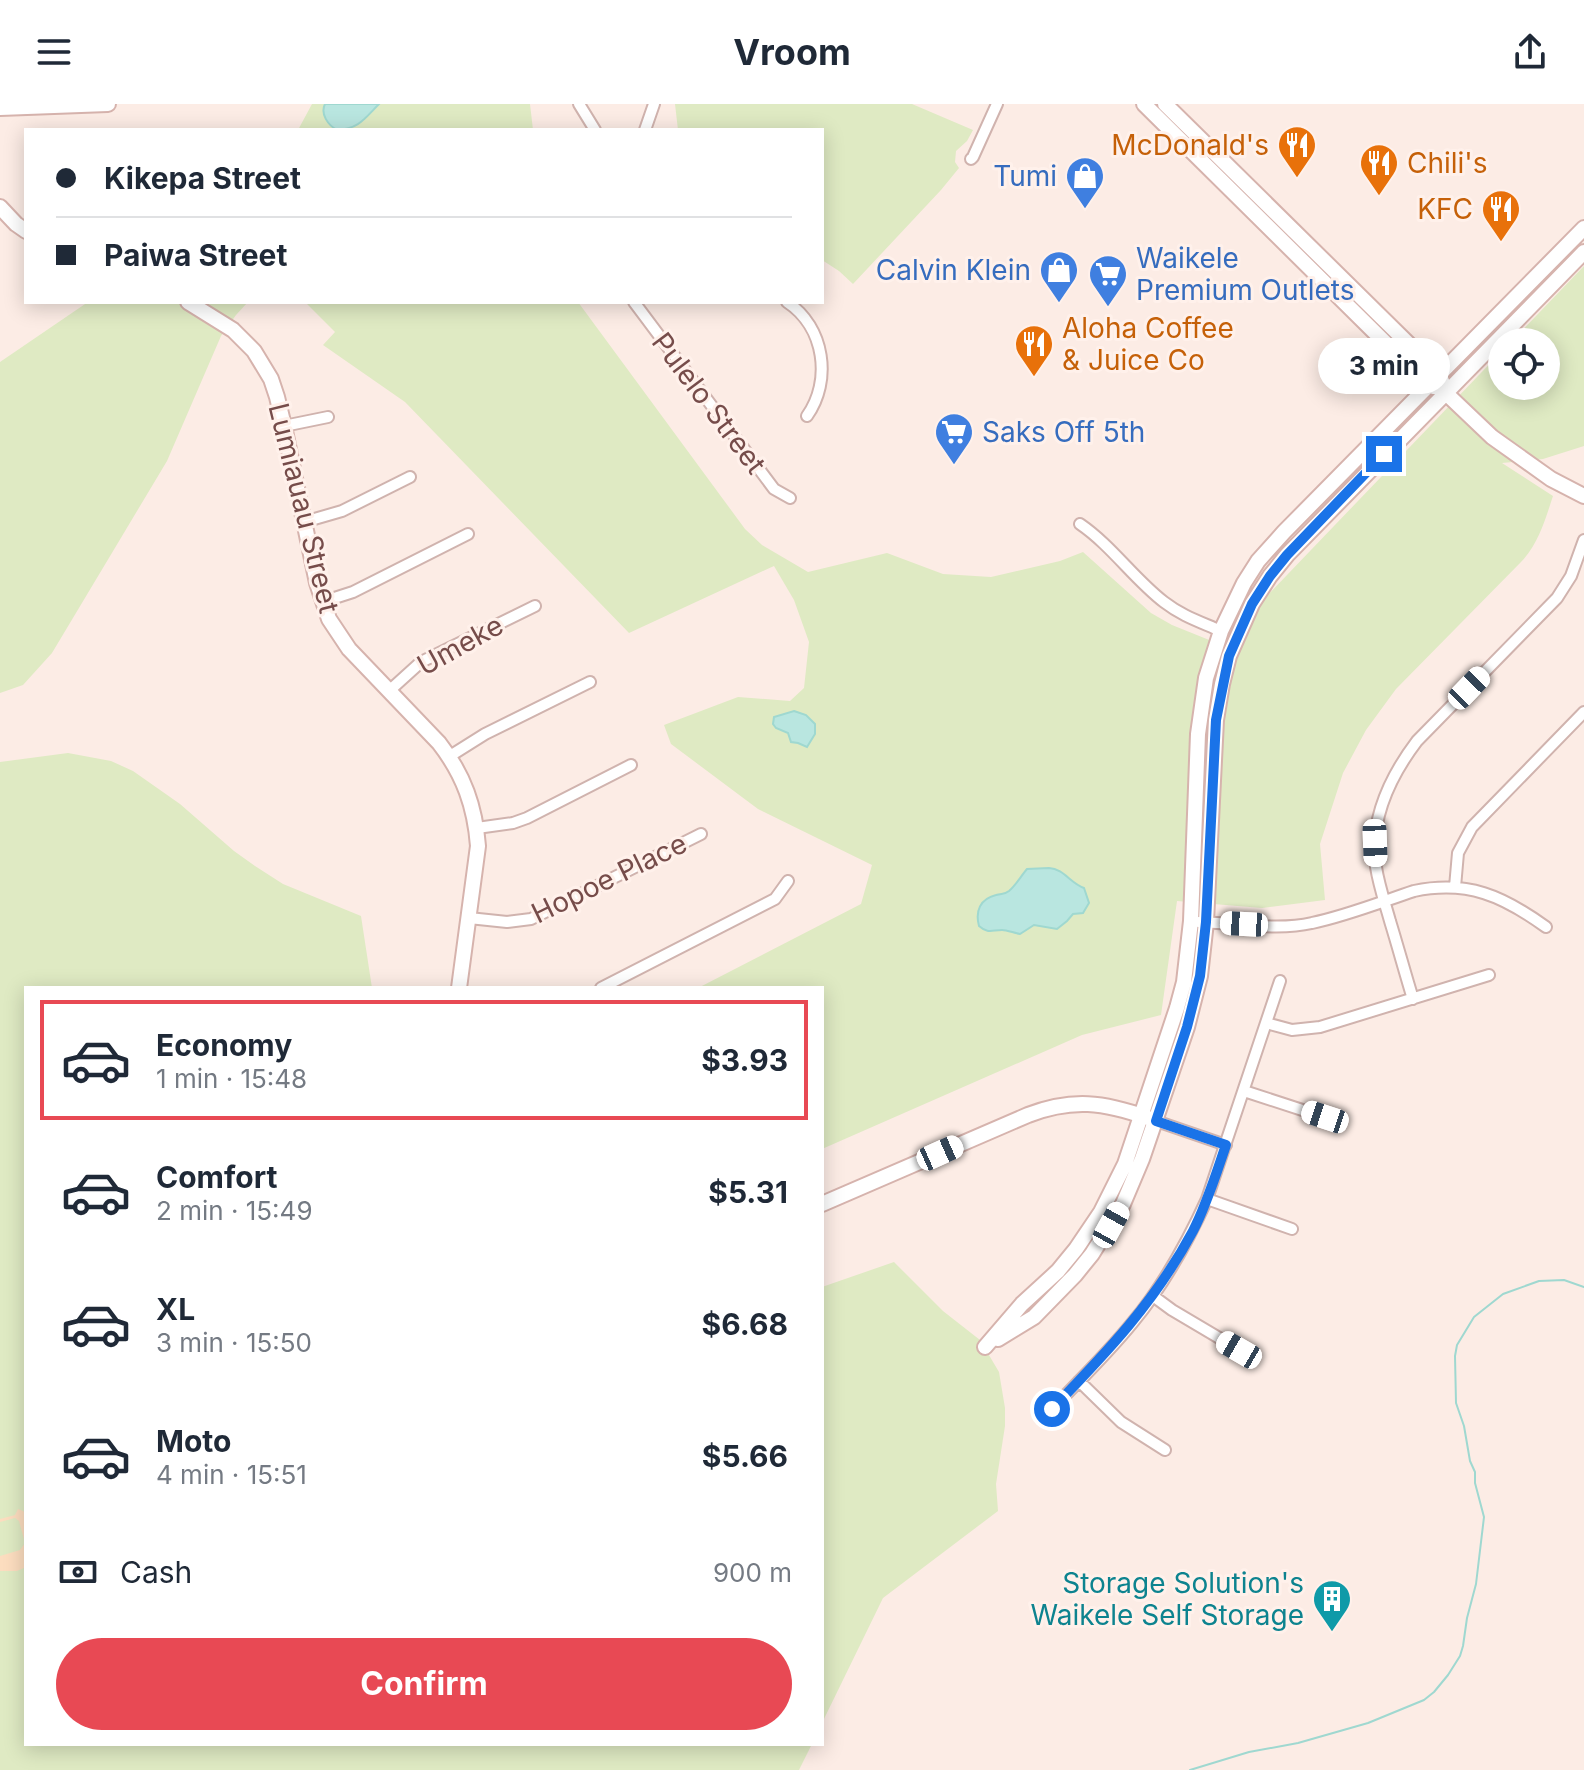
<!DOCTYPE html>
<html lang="en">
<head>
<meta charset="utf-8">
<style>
	body { margin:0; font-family:Inter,sans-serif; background:#f2f2f3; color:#1f2937; height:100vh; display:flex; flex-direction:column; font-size:30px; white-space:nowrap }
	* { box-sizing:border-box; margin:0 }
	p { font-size:26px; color:#747a83 }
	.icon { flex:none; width:44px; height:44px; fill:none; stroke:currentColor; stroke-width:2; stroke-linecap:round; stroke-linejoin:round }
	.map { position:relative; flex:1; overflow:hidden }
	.drawer { position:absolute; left:24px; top:882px; width:800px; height:760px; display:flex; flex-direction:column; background:#fff; border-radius:0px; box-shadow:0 4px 20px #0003 }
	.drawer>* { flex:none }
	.hud { position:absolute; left:24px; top:24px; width:800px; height:176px; border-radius:0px; box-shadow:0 4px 20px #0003; display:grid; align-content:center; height:176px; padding:0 32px; background:#fff }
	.tools { position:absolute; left:1488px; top:224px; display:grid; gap:16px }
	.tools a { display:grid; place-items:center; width:72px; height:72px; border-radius:50%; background:#fff; box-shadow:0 4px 20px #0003; font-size:40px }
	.end { position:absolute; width:36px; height:36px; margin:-18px; border:10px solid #1a73e8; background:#fff; box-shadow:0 0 0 4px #fff }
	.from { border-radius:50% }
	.bubble { position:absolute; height:56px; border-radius:28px; background:#fff; box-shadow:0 4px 20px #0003; font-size:26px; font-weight:700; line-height:56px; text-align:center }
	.car { position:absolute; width:24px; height:48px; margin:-24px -12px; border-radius:10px; box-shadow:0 0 6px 2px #0007; background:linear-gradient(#fff 24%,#345 0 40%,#fff 0 76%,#345 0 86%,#fff 0) }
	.hud b { display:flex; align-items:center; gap:28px; height:76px; font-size:30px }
	.hud b+b { border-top:2px solid #e0e1e3 }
	.hud i { width:20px; height:20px; background:#1f2937 }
	ul { padding:14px 0 0; list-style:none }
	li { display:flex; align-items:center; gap:24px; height:120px; margin:0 16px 12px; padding:0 16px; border:4px solid transparent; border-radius:0px }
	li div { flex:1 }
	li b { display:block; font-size:30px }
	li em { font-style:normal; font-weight:700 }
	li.selected { border-color:#e84954 }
	li>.icon { width:72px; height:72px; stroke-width:1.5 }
	.pay { display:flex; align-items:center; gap:20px; height:88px; padding:0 32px; font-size:30px }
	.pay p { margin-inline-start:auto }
	.button { display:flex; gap:16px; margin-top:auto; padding:16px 32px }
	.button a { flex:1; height:92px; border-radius:48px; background:#e84954; color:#fff; font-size:32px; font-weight:700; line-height:92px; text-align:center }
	header { display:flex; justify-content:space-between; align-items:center; height:104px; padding:0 32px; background:#fff; font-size:36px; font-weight:700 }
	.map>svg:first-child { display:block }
	.green { fill:#dfeac3 }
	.sand { fill:#fcddbf }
	.water { fill:#b9e6e0; stroke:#9fd8d0; stroke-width:2 }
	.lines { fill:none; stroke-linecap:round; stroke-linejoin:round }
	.stream { stroke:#9fd8d0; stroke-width:2 }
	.street-casing { stroke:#d0b3ae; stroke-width:14 }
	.secondary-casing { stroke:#d6b3ad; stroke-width:18 }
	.street { stroke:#fff; stroke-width:10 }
	.secondary { stroke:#fff; stroke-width:14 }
	.route { stroke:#1a73e8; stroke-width:10 }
	.labels { text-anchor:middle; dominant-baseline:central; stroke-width:6; stroke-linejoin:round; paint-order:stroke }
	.food-label { font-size:28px; fill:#c56008; stroke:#fff1eb; text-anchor:end }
	.shop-label { font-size:28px; fill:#366cbe; stroke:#fff1eb; text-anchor:end }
	.street-label { font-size:28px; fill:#764c4a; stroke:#fff1eb }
	.culture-label { font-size:28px; fill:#0d838f; stroke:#fff1eb; text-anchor:end }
</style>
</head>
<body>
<header><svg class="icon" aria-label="menu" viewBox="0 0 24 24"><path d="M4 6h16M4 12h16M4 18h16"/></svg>Vroom<svg class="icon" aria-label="share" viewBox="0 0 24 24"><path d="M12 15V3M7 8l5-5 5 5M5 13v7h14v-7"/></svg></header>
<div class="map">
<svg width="1584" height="1666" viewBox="0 0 1584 1666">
	<rect width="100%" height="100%" fill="#fcece5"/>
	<path class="green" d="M 312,0 L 530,0 L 533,26 L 298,26 Z
		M 675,0 L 912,0 L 973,26 L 967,37 L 956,47 L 955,58 L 959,64 L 941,86 L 853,180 L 839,167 L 822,156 L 822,26 L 678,26 Z
		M 1584,162 L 1584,342 L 1543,355 L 1502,359 L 1553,392 C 1545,416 1539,439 1521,458 L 1396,585 L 1366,626 L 1343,669 L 1320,740 L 1325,796 L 1262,804 L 1177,797 L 1161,911 L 1082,931 L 822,1045 L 822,884 L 698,884 L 861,800 L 872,761 L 758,705 L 671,640 L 664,621 L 738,593 L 790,597 L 804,584 L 809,538 L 794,496 L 774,462 L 629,529 L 405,298 L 323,241 L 335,228 L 305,198 L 578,198 L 745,425 L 762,441 L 808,468 L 887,449 L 943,470 L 991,473 L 1060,457 L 1083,448 L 1151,509 L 1172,521 L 1239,548 L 1261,498 L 1502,247 L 1502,282 L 1546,282 L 1546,238 L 1511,238 Z
		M 88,198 L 248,198 L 236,211 L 221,232 L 167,357 L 52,549 L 23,581 L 0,589 L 0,258 Z
		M 68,649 L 111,657 L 133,667 L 180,700 L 234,747 L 255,762 L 283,780 L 361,812 L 372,884 L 26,884 L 26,1640 L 812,1640 L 799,1666 L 0,1666 L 0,658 Z
		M 894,1158 L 943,1207 L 980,1236 L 999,1268 L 1005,1304 L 1005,1322 L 996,1380 L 998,1407 L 883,1494 L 822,1619 L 822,1183 Z"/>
	<path class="sand" d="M 18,1405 L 23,1407 L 26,1410 C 23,1422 26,1449 26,1463 L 17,1467 L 0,1467 L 0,1452 L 20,1446 L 25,1439 L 19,1417 L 15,1414 L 0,1418 L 0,1415 L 15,1411 Z"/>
	<path class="water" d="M 325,0 L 379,0 C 365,14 359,25 337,26 C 328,21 320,10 325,0 Z
		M 794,607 L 806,611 L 815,620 L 815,630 L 807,643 L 798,639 L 791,638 L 788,629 L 776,624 L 773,620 L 774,613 Z
		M 1049,764 C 1064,765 1070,779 1084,784 L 1089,799 L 1083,809 L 1073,810 L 1067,817 L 1057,825 L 1034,821 L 1020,830 C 1014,829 1007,826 1002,826 C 992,826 988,830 979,822 C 975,807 980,795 996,791 C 1002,789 1004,791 1009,787 C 1016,781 1021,772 1027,765 Z"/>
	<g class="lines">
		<path class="stream" d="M 1190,1666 L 1249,1648 L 1298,1639 L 1368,1619 L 1424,1596 L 1434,1588 L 1448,1571 L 1460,1552 L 1463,1542 L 1467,1514 L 1476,1480 L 1484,1413 L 1475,1379 L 1475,1368 L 1470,1357 L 1464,1322 L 1456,1299 L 1455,1252 L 1457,1241 L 1474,1213 L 1503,1190 L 1539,1177 L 1564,1176 L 1584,1183"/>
		<defs>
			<path id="street" d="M 579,0 L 595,26
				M 645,26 L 654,0
				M 971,55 L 973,53 L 997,0
				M 634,198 L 774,385 L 790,394
				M 787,198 C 825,223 832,277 807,312
				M 284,322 L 328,313
				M 304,418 L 342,407 L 410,373
				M 1080,420 C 1112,442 1134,475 1164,498 C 1182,512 1201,518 1221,527
				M 322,498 L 353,488 L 468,430
				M 389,587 L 421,558 L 535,502
				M 450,652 L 485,630 L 590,578
				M 477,724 L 513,719 L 527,714 L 631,661
				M 1455,783 L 1458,749 L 1472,723 L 1584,608
				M 469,814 L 507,818 L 531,815 L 701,730
				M 1199,818 C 1234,819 1278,827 1312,819 C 1346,812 1381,798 1414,787 C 1468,776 1503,792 1546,823
				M 601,884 L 775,795 L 788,777
				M 1413,895 C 1405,869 1398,843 1390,817 C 1385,799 1379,782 1376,763 C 1369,716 1389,674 1417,637 L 1557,494 L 1571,472 L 1584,436
				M 1266,919 L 1292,926 L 1320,923 L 1489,871
				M 1244,987 L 1333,1016
				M 1156,1017 L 1226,1041
				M 1207,1095 L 1292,1125
				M 1153,1192 L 1172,1206 L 1253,1254
				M 1079,1277 L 1121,1318 L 1165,1346
				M 1052,1305 C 1079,1277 1108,1249 1133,1218 C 1164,1181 1187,1139 1207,1095 L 1280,877"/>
			<path id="secondary" d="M 1144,0 L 1428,281 L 1434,283
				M 1165,0 L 1439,270 L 1446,287 L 1451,294 L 1492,333 L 1551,375 L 1584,392
				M 0,4 L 108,0
				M 0,103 L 16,120 L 26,127
				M 188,198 L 233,226 L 254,247 L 271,275 L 277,293 L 284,322 L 317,479 L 329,515 L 349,545 L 439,639 C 464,671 475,703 478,742 L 459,884
				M 822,1100 L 1028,1011 C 1072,994 1104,998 1148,1014
				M 998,1235 L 1034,1213 L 1075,1171 L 1092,1150 L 1123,1100 L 1142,1055 L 1187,923 L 1200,872 L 1206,818 L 1216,616 L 1222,580 L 1229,552 L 1252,500 L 1270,472 L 1287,451 L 1584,148
				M 985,1243 L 1022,1200 L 1058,1167 L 1076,1145 L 1101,1108 L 1125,1060 L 1177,904 L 1184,878 L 1191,817 L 1198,630 L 1206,574 L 1221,527 L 1244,479 L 1258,457 L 1284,428 L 1584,124"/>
		</defs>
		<use href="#street" class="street-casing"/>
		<use href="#secondary" class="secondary-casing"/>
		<use href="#street" class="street"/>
		<use href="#secondary" class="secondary"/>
	</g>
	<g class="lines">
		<path class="route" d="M 1052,1305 C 1107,1248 1155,1198 1193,1127 C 1207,1100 1216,1070 1226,1041 L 1156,1017 L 1187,923 L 1200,872 L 1206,818 L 1216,616 L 1229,552 L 1252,500 L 1270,472 L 1287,451 L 1384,350"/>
	</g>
	<defs>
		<symbol id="restaurant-pin" viewBox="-11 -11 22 30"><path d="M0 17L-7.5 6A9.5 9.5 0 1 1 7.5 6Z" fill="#e8710a" stroke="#fff1eb"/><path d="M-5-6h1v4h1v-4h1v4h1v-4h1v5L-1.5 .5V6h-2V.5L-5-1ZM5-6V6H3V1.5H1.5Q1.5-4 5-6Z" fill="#fff"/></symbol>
		<symbol id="shop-pin" viewBox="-11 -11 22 30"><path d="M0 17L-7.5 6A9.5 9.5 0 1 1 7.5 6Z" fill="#3f7fe0" stroke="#fff1eb"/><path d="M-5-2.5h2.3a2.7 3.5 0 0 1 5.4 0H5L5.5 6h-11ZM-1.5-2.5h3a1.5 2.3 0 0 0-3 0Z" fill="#fff"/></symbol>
		<symbol id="supermarket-pin" viewBox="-11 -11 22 30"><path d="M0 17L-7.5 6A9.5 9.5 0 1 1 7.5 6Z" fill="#3f7fe0" stroke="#fff1eb"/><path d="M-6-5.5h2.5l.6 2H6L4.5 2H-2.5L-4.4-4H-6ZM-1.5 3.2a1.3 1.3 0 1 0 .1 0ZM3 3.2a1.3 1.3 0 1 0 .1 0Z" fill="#fff"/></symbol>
		<symbol id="building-pin" viewBox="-11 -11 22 30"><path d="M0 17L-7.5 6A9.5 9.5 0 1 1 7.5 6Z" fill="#0f9aa8" stroke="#fff1eb"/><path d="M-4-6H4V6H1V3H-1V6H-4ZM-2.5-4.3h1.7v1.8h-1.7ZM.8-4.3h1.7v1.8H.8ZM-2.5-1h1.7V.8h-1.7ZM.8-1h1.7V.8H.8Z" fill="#fff"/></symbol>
	</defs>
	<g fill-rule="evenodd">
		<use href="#restaurant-pin" x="1275" y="19" width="44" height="60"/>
		<use href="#restaurant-pin" x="1357" y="37" width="44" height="60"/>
		<use href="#shop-pin" x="1063" y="50" width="44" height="60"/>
		<use href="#restaurant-pin" x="1479" y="83" width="44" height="60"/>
		<use href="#shop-pin" x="1037" y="144" width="44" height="60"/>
		<use href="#supermarket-pin" x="1086" y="148" width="44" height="60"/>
		<use href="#restaurant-pin" x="1012" y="218" width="44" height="60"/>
		<use href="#supermarket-pin" x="932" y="306" width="44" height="60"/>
		<use href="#building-pin" x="1310" y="1473" width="44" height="60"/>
	</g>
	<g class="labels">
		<g class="food-label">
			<text x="1269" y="41">McDonald's</text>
			<text x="1407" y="59" text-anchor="start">Chili's</text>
			<text x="1473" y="105">KFC</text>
			<text x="1062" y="224" text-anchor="start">Aloha Coffee<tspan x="1062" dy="32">&amp; Juice Co</tspan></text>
		</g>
		<g class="shop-label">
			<text x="1057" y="72">Tumi</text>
			<text x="1136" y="154" text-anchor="start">Waikele<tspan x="1136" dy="32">Premium Outlets</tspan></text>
			<text x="1031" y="166">Calvin Klein</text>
			<text x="982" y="328" text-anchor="start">Saks Off 5th</text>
		</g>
		<g class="street-label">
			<text transform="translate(709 299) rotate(53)">Pulelo Street</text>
			<text transform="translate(304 404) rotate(76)">Lumiauau Street</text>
			<text transform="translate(460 541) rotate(-29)">Umeke</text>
			<text transform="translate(609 774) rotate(-26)">Hopoe Place</text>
		</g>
		<g class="culture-label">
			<text x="1304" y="1479">Storage Solution's<tspan x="1304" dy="32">Waikele Self Storage</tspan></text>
		</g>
	</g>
</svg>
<div class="tools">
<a><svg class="icon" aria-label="locate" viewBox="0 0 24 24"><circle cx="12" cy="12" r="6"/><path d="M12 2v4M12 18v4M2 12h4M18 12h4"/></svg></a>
</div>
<i class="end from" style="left:1052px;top:1305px"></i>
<i class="end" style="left:1384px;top:350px"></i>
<div class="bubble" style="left:1318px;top:234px;width:132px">3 min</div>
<i class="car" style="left:1469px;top:584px;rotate:44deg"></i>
<i class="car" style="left:1375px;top:739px;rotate:178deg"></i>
<i class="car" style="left:1244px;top:820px;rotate:273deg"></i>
<i class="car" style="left:1325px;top:1013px;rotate:288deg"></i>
<i class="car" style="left:940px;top:1049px;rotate:66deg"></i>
<i class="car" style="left:1111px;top:1121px;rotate:29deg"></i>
<i class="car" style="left:1239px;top:1246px;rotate:300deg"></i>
<div class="hud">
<b><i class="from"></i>Kikepa Street</b>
<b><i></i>Paiwa Street</b>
</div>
<section class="drawer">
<ul>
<li class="selected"><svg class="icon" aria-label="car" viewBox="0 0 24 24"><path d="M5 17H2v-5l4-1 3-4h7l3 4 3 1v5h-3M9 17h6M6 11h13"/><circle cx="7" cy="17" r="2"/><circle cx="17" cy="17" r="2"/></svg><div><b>Economy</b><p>1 min · 15:48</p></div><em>$3.93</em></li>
<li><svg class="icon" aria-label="car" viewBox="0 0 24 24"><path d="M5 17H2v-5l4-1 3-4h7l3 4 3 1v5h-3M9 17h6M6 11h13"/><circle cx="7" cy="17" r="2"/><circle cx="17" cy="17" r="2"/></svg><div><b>Comfort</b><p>2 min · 15:49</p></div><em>$5.31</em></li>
<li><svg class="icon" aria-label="car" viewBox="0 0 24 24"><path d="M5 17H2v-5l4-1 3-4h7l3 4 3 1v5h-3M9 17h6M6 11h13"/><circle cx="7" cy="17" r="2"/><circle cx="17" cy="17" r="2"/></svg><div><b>XL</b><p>3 min · 15:50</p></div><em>$6.68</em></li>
<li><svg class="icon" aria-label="car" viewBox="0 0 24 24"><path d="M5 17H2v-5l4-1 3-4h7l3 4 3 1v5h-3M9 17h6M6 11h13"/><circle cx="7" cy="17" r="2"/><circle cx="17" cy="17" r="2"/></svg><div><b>Moto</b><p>4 min · 15:51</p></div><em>$5.66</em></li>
</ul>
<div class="pay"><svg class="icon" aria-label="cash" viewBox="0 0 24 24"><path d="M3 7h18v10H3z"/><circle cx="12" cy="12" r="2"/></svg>Cash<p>900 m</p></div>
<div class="button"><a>Confirm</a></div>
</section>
</div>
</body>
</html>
